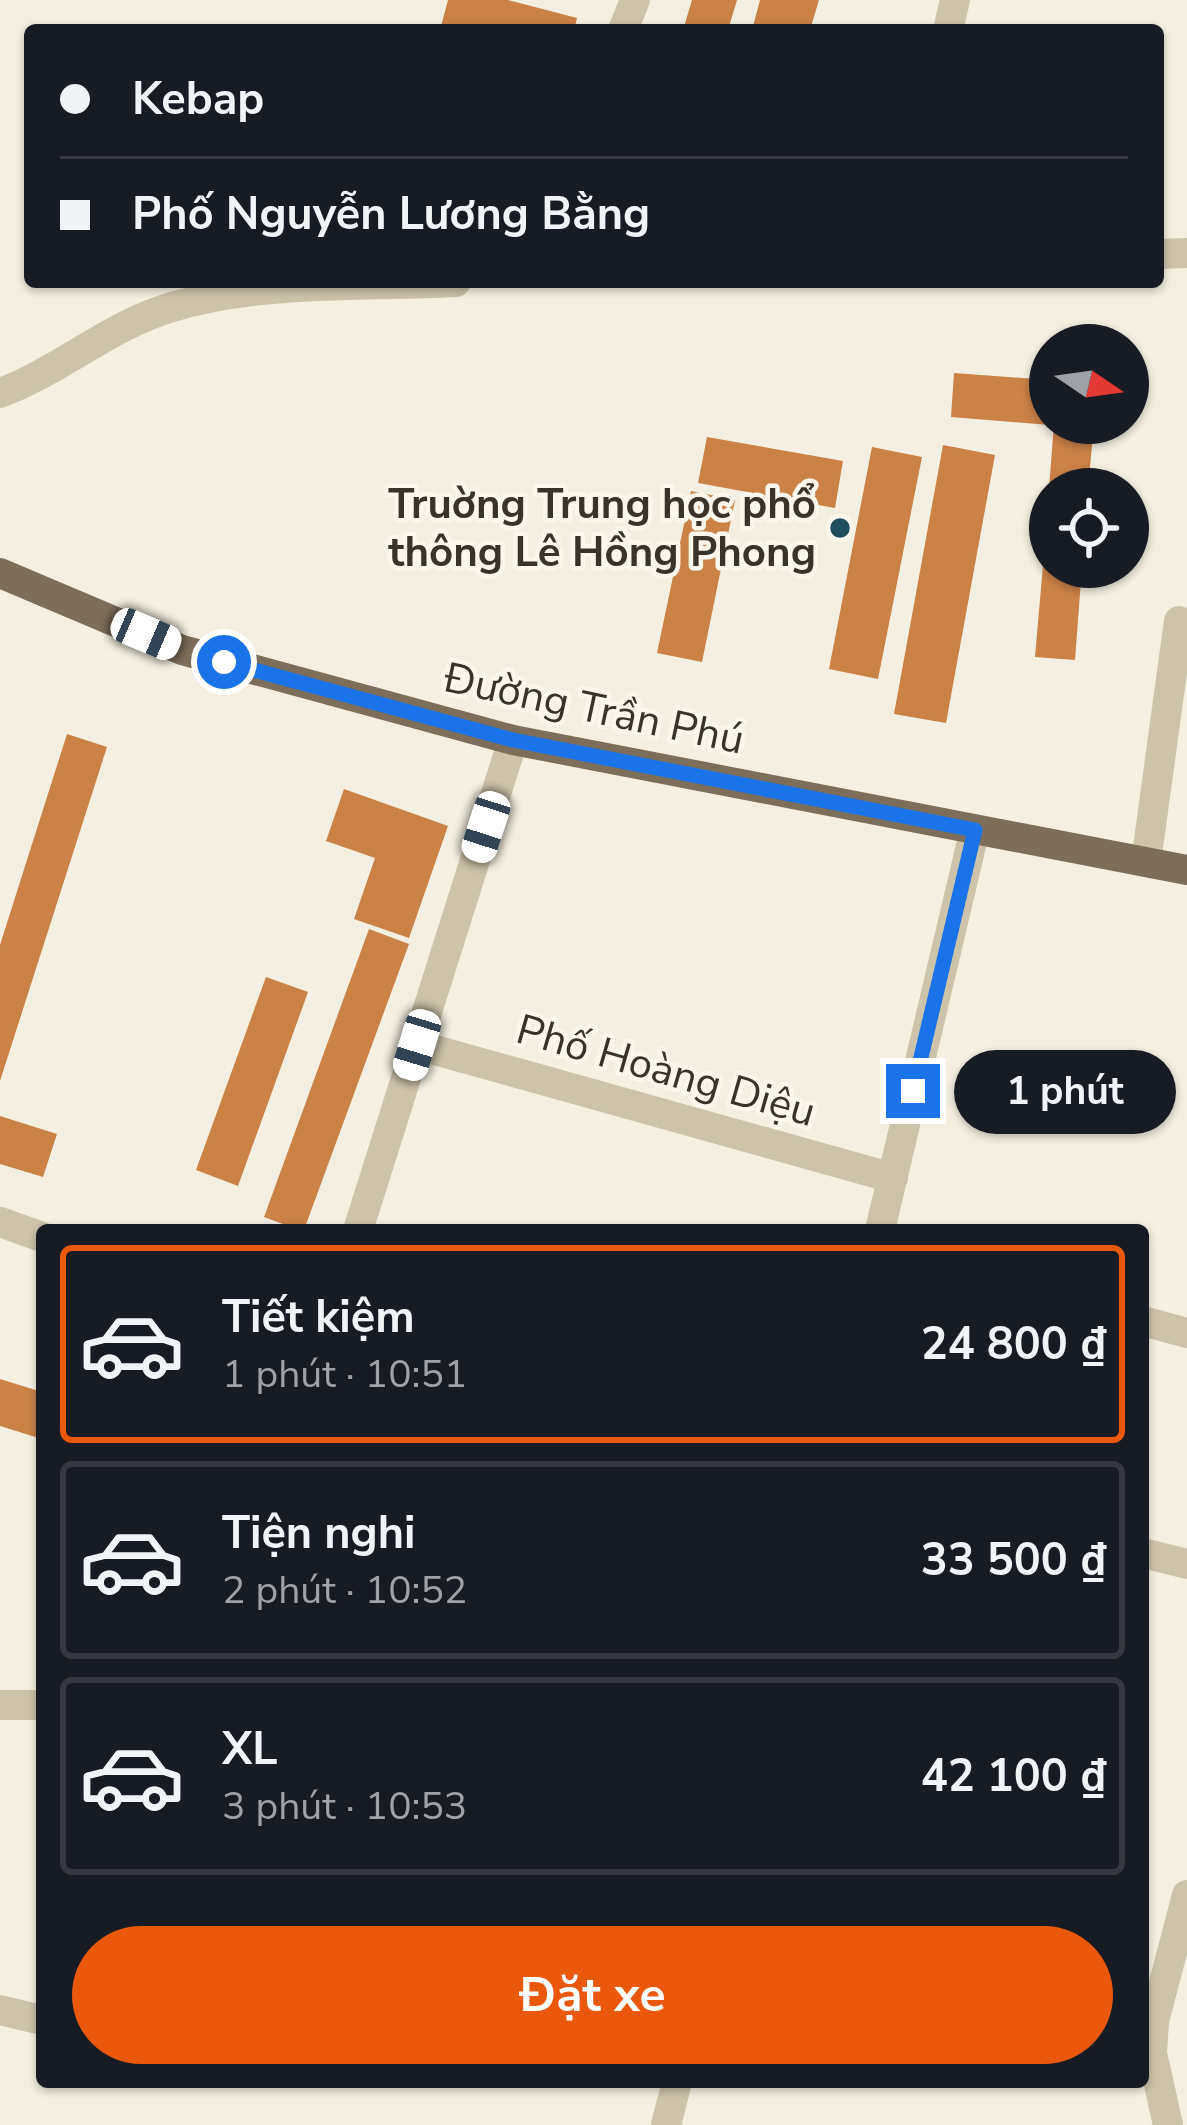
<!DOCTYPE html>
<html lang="vi">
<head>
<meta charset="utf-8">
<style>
	body { margin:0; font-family:"Nunito Sans",sans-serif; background:#20242c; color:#f1f3f6; height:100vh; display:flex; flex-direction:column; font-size:45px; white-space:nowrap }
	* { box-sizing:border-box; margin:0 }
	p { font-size:39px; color:#9ea1a6 }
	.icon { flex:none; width:66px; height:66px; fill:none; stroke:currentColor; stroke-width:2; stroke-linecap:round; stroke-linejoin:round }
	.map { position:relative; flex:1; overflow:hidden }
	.drawer { position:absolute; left:36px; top:1224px; width:1113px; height:864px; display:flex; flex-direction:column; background:#171b24; border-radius:12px; box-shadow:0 3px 9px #0004 }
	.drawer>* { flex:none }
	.guide { position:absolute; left:24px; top:24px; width:1140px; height:264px; border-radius:12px; box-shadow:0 3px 9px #0004; display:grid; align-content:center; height:264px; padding:0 36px; background:#171b24 }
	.needle { width:78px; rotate:103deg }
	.controls { position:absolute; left:1029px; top:324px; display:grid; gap:24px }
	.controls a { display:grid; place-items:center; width:120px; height:120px; border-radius:50%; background:#171b24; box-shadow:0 3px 9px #0004; font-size:60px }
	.end { position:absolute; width:54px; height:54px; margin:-27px; border:15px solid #1a73e8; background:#fff; box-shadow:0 0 0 6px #fff }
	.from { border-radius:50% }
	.bubble { position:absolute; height:84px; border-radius:42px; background:#171b24; box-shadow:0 3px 9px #0004; font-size:39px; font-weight:700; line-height:84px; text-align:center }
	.car { position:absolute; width:36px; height:72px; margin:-36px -18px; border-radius:15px; box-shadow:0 0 9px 3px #0007; background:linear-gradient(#fff 24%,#345 0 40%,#fff 0 76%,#345 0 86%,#fff 0) }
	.guide b { display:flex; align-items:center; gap:42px; height:114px; font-size:45px }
	.guide b+b { border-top:3px solid #363941 }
	.guide i { width:30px; height:30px; background:#f1f3f6 }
	ul { padding:21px 0 0; list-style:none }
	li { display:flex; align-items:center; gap:36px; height:198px; margin:0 24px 18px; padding:0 12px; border:6px solid #363941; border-radius:12px }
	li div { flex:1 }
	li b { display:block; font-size:45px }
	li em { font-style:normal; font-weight:700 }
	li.current { border-color:#ea580c }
	li>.icon { width:108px; height:108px; stroke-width:1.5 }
	.cta { display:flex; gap:24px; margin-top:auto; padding:24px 36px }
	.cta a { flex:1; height:138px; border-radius:72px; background:#ea580c; color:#fff; font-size:48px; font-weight:700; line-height:138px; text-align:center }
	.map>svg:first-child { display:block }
	.building { fill:#cb8247 }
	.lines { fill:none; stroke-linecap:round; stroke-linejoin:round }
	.minor { stroke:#cdc2aa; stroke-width:30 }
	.major { stroke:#7d6d5b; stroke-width:30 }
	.route { stroke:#1a73e8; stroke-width:15 }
	.poi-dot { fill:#1d4d5f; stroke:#fbf7ed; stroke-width:4.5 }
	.labels { text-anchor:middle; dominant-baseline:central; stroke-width:9; stroke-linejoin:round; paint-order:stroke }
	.poi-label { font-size:42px; font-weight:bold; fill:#3b332a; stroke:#fbf7ed; text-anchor:end }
	.street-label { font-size:42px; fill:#3b332a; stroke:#fbf7ed }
</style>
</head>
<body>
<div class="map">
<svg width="1187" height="2125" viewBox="0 0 1187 2125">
	<rect width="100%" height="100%" fill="#f4efe0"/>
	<path class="building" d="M 448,0 L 508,0 L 577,18 L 574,30 L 440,30 Z
		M 692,0 L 737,0 L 728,30 L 683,30 Z
		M 760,0 L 819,0 L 810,30 L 752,30 Z
		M 954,373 L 1050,380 L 1050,425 L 951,417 Z
		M 1054,423 L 1094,423 L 1088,489 L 1049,489 Z
		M 707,437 L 843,461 L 835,508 L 698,483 Z
		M 943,445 L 995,455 L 946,723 L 894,714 Z
		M 872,447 L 922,457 L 878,679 L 829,669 Z
		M 691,491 L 735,500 L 702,662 L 657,653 Z
		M 1047,519 L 1050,567 L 1082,567 L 1075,660 L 1035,657 Z
		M 67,734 L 107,747 L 0,1081 L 0,945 Z
		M 344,789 L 448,826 L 409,938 L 354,919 L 375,858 L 326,841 Z
		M 369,929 L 409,944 L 304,1230 L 299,1230 L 264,1217 Z
		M 266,977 L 308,992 L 238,1186 L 196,1170 Z
		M 0,1116 L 57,1134 L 43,1177 L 0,1164 Z
		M 0,1379 L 42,1392 L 42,1439 L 0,1426 Z"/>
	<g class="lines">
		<path class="minor" d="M 623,30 L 635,0
			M 948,30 L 955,0
			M 1158,254 L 1187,253
			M 0,393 C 60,371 110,325 172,307 C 262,280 363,287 456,282
			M 1146,862 L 1179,621
			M 417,1045 L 893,1178
			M 0,1222 L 42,1237
			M 358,1230 L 513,740
			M 880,1230 L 975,829
			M 1143,1321 L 1187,1333
			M 1143,1553 L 1187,1564
			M 0,1705 L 42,1705
			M 0,2010 L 42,2020
			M 666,2125 L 677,2082
			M 1168,2125 L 1152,2053 L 1154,2021 L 1187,1895"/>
		<path class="major" d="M 0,573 L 182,650 L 513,740 L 1187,870"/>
	</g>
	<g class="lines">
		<path class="route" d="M 224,662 L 513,740 L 975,830 L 913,1091"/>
	</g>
	<circle class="poi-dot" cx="840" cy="528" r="12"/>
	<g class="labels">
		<g class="poi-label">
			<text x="816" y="504">Truờng Trung học phổ<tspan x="816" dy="48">thông Lê Hồng Phong</tspan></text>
		</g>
		<g class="street-label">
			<text transform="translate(594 709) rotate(12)">Đường Trần Phú</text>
			<text transform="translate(666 1071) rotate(16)">Phố Hoàng Diệu</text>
		</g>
	</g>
</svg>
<div class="controls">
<a><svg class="needle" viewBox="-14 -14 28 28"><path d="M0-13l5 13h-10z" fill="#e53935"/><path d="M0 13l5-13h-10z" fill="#9ea1a6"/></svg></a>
<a><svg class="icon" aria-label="locate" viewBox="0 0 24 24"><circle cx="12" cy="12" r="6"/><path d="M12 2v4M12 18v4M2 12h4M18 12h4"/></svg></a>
</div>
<i class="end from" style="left:224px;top:662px"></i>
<i class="end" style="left:913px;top:1091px"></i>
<div class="bubble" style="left:954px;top:1050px;width:222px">1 phút</div>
<i class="car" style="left:146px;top:634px;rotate:113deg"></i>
<i class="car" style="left:486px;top:827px;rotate:198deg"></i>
<i class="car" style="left:417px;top:1045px;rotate:197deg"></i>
<div class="guide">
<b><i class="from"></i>Kebap</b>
<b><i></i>Phố Nguyễn Lương Bằng</b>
</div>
<section class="drawer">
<ul>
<li class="current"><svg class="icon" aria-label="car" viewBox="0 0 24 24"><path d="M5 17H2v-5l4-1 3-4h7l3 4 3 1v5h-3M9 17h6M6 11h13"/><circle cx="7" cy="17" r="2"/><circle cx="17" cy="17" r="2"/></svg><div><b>Tiết kiệm</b><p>1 phút · 10:51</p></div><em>24 800 ₫</em></li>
<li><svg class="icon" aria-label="car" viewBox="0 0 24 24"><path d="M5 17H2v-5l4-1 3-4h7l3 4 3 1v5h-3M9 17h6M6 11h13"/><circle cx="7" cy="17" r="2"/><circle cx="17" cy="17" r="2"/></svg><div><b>Tiện nghi</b><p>2 phút · 10:52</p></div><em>33 500 ₫</em></li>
<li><svg class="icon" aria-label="car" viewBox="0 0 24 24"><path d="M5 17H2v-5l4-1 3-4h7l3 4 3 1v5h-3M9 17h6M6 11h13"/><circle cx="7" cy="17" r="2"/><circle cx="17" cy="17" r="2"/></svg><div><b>XL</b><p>3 phút · 10:53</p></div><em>42 100 ₫</em></li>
</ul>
<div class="cta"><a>Đặt xe</a></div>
</section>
</div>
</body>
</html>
